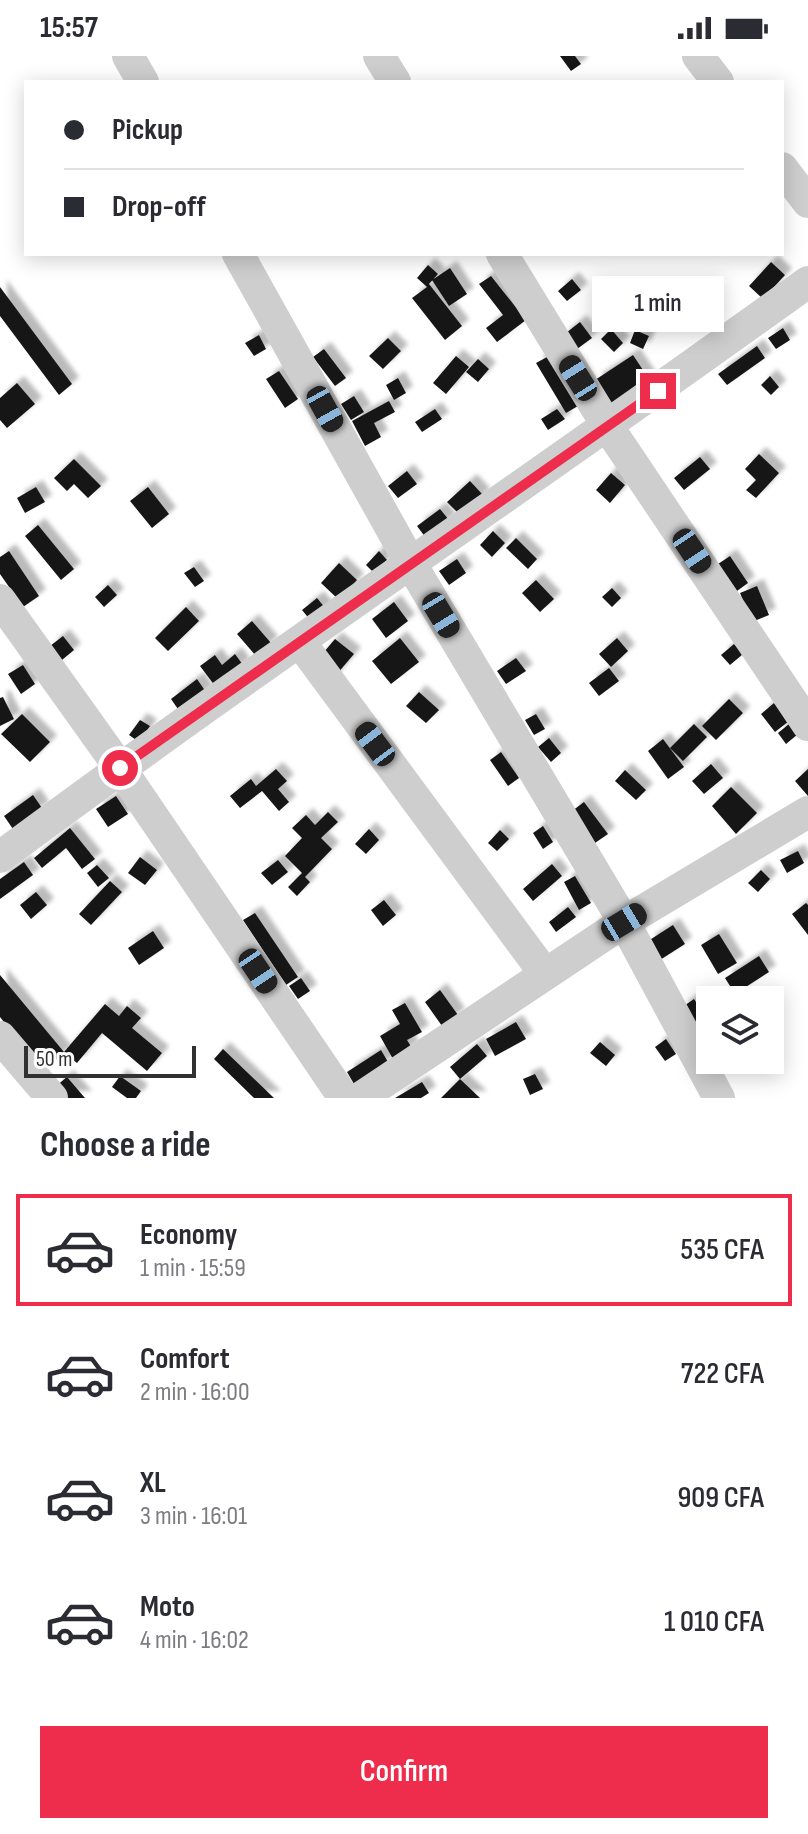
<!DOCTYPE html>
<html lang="en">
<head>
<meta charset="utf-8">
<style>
	body { margin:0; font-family:"Sofia Sans Condensed",sans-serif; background:#f7f7f7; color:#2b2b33; height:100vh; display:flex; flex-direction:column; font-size:30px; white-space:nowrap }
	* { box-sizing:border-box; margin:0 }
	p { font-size:26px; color:#7c7c81 }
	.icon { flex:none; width:44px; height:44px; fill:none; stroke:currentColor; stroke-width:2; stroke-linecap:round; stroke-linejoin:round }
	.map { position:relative; height:1042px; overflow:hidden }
	.side { display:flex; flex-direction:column; background:#fff; flex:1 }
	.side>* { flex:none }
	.guide { position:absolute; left:24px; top:24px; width:760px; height:176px; border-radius:0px; box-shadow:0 4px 20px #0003; display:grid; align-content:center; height:176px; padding:0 40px; background:#fff }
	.fabs { position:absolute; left:696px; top:930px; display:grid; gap:16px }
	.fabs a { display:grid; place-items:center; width:88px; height:88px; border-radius:0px; background:#fff; box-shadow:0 4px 20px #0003; font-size:40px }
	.scale { position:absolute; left:24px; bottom:20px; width:172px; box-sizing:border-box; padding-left:8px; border:4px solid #313131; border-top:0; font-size:22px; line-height:28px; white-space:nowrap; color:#313131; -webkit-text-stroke:6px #fff; paint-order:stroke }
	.end { position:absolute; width:36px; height:36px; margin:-18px; border:10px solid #ee2c4c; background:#fff; box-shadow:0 0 0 4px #fff }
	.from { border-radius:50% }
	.bubble { position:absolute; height:56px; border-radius:0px; background:#fff; box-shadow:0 4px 20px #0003; font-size:26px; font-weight:600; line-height:56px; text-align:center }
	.car { position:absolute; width:24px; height:48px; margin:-24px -12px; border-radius:10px; box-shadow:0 0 6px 2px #0007; background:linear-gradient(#222 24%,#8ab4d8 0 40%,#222 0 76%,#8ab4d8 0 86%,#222 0) }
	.guide b { display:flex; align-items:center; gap:28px; height:76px; font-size:30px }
	.guide b+b { border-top:2px solid #e1e1e2 }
	.guide i { width:20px; height:20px; background:#2b2b33 }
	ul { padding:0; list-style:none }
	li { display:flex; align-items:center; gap:24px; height:112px; margin:0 16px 12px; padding:0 24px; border:4px solid transparent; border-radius:0px }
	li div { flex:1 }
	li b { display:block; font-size:30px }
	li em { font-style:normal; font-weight:600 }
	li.on { border-color:#ee2c4c }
	li>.icon { width:72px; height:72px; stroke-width:1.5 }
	h2 { padding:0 40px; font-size:36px; line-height:96px }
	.primary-button { display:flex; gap:16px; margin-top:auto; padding:16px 40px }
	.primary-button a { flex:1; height:92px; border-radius:0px; background:#ee2c4c; color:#fff; font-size:32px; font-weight:600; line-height:92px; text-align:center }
	.status { display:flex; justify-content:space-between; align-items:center; height:56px; padding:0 40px; background:#fff; direction:ltr }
	.status svg { height:22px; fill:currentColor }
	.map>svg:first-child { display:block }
	.building { fill:#181818; filter:url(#shadow) }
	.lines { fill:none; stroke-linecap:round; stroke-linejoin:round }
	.minor { stroke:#cecece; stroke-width:32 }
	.route { stroke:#ee2c4c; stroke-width:10 }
</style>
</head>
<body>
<div class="status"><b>15:57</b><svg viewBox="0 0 49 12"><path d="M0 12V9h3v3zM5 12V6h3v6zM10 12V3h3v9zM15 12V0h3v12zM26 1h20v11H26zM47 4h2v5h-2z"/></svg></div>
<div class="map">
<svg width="808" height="1042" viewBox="0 0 808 1042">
	<defs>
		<filter id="shadow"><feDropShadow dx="7" dy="-7" stdDeviation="2" flood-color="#0004"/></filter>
	</defs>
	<rect width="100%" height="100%" fill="#fff"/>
	<path class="building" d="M 560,0 L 575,0 L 581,8 L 571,15 Z
		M 771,206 L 785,219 L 763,243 L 749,230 Z
		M 428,209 L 438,218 L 429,228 L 462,270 L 445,284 L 412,242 L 427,231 L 417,222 Z
		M 450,212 L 467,238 L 449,250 L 432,224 Z
		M 491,220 L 526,264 L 497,286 L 486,272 L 503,259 L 479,228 Z
		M 572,223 L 581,234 L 567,245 L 558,235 Z
		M 0,231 L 72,328 L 59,339 L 0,260 Z
		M 580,266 L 592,282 L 573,296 L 562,280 Z
		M 783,272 L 790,284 L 776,293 L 768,282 Z
		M 611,273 L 623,287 L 614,296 L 601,283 Z
		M 635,274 L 649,280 L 643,293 L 630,287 Z
		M 259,279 L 266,293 L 254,300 L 245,287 Z
		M 388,282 L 401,295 L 383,313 L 369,300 Z
		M 757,290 L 765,302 L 727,329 L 718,318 Z
		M 324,293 L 346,322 L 335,330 L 313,301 Z
		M 633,299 L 649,323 L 612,348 L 595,324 Z
		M 456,300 L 469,311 L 446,338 L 433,327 Z
		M 549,300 L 578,350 L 566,357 L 536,307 Z
		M 478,303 L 489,313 L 478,326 L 466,316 Z
		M 279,315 L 298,343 L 285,352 L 266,323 Z
		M 770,320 L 779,331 L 771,339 L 761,329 Z
		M 398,322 L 406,337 L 394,344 L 386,329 Z
		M 17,327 L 35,348 L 7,372 L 0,364 L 0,342 Z
		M 354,340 L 364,356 L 351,364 L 341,348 Z
		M 389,345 L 395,356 L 374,367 L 381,381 L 365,390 L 352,365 Z
		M 435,353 L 442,363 L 422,376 L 415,366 Z
		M 557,353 L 565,363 L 548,374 L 541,363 Z
		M 759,398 L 779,417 L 756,442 L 746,434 L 756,424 L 745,413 Z
		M 700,401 L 710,413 L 684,434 L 674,422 Z
		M 74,403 L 101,430 L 88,442 L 74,428 L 67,435 L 54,422 Z
		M 407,415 L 417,428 L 398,442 L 388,430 Z
		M 611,417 L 625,429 L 610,447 L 596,434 Z
		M 470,425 L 483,439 L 461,460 L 447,446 Z
		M 36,431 L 45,446 L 25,457 L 17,442 Z
		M 148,431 L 169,458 L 152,472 L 130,445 Z
		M 440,453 L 449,464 L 426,482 L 417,470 Z
		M 38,469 L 74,513 L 61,524 L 25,480 Z
		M 493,475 L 505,487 L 492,501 L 480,489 Z
		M 516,482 L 537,503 L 528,513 L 506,492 Z
		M 9,495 L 39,540 L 23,551 L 0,518 L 0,501 Z
		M 379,495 L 387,504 L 374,517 L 366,509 Z
		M 730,500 L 748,527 L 737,535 L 718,508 Z
		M 457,503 L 466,517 L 449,529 L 439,515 Z
		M 339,507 L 357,524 L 339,544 L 321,527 Z
		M 194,511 L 204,525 L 195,531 L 184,517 Z
		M 536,524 L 554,543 L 540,556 L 522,537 Z
		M 108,529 L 117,539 L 104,551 L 95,541 Z
		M 757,530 L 769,559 L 752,566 L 740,537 Z
		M 612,532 L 621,542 L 612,551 L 602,541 Z
		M 317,542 L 326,553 L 311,565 L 302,554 Z
		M 394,546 L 408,565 L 386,582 L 372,563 Z
		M 186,551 L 199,565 L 168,595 L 155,582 Z
		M 252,565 L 271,587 L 256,600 L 237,578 Z
		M 63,580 L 74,594 L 62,604 L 50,590 Z
		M 400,582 L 419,606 L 391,628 L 372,605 Z
		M 617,582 L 628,595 L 611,611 L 599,598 Z
		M 335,583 L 354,598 L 331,625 L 312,610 Z
		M 734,588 L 743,598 L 730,609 L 721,599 Z
		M 235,598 L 243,609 L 215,630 L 200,610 L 215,599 L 222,609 Z
		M 516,602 L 526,615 L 506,628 L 497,615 Z
		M 23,609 L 35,628 L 21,638 L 8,618 Z
		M 609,612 L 619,625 L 599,640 L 589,627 Z
		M 197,623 L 206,636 L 180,656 L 171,643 Z
		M 419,636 L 439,654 L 426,667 L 406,650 Z
		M 3,641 L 14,663 L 0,670 L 0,642 Z
		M 729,643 L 743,657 L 716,684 L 702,670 Z
		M 774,647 L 789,665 L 775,676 L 761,658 Z
		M 22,658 L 50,686 L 30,706 L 1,678 Z
		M 536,658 L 545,673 L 534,679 L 525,664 Z
		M 140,664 L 150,670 L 139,686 L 129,679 Z
		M 694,668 L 707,681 L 683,705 L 670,692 Z
		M 789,668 L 798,678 L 786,688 L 778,677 Z
		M 549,682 L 561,697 L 551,706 L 538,691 Z
		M 663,683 L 684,711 L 668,723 L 648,695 Z
		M 501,696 L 519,722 L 508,730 L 490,704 Z
		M 711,708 L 723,722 L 704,738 L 692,725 Z
		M 276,713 L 287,725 L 278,733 L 289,746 L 279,755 L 262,735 L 240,752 L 230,740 L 251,723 L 256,730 Z
		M 808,713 L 808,740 L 795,725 Z
		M 625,714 L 646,734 L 636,744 L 615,725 Z
		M 731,731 L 757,757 L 736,778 L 712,750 Z
		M 33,739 L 42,752 L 13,773 L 4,760 Z
		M 116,740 L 128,758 L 108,771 L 96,753 Z
		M 584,746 L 608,778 L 595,787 L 572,755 Z
		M 328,756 L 338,766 L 321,782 L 332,793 L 305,821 L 310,826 L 297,840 L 288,831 L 302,817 L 285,800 L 302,782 L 292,772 L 306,759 L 315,769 Z
		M 543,770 L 553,786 L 543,793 L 533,777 Z
		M 70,772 L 95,803 L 82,813 L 66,792 L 42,812 L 34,802 Z
		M 369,773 L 379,784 L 366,798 L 355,788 Z
		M 500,774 L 509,783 L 497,795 L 488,787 Z
		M 798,795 L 804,807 L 787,817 L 780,804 Z
		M 140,801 L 157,814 L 145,829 L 128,817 Z
		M 278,804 L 288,816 L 272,829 L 261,817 Z
		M 24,806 L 33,819 L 0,843 L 0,823 Z
		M 552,808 L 562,820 L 533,845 L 523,833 Z
		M 97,809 L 109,822 L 98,831 L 87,817 Z
		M 761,814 L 770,823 L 758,836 L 748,827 Z
		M 575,820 L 591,847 L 579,854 L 564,826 Z
		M 110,825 L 122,836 L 91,869 L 79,858 Z
		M 36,836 L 47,849 L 31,863 L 20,849 Z
		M 384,844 L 396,859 L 383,870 L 371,854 Z
		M 806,847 L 808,849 L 808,879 L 792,858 Z
		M 568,851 L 576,861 L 556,876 L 549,866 Z
		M 255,857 L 298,921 L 286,929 L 243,864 Z
		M 673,869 L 685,888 L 660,904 L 648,885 Z
		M 153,875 L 164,892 L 139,909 L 128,892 Z
		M 719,878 L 737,907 L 718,918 L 701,889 Z
		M 759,900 L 769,916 L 735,938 L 725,922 Z
		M 0,919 L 64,996 L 105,948 L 119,960 L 127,950 L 141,962 L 132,972 L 162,997 L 147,1015 L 102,977 L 77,1007 L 64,997 L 42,1015 L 0,961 Z
		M 301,922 L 310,935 L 298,943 L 289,930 Z
		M 440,934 L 458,959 L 442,970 L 425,946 Z
		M 694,943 L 710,967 L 710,995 L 681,952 Z
		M 405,947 L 422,976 L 407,984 L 412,992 L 393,1003 L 380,980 L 400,968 L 392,954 Z
		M 516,966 L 526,983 L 495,1000 L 486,983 Z
		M 666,983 L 676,998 L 665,1005 L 655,991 Z
		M 600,986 L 615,999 L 606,1010 L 590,997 Z
		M 477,988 L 487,1000 L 460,1023 L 450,1011 Z
		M 223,993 L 274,1042 L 254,1042 L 214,1003 Z
		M 381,994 L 388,1006 L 354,1028 L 347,1016 Z
		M 535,1018 L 543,1033 L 530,1039 L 523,1023 Z
		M 120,1020 L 141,1035 L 136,1042 L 127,1042 L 112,1031 Z
		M 67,1021 L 85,1042 L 66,1042 L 56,1030 Z
		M 460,1023 L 480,1042 L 441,1042 Z
		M 422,1026 L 429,1037 L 421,1042 L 395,1042 Z"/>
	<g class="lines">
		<path class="minor" d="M 128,0 L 143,26
			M 379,0 L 395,26
			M 698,0 L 718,26
			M 782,112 L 808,146
			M 238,198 L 411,508 L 624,866 L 719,1042
			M 502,198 L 608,371 L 808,669
			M 0,544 L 120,712 L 344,1042
			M 300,586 L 545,918
			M 0,801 C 265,604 540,420 808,226
			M 0,981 L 52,1042
			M 360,1042 L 624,866 L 808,756"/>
	</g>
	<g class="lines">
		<path class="route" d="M 120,712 L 658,335"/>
	</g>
</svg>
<div class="fabs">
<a><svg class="icon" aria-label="layers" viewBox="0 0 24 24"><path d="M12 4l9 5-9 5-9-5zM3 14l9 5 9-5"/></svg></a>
</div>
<div class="scale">50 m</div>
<i class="end from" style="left:120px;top:712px"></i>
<i class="end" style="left:658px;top:335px"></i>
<div class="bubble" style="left:592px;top:220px;width:132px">1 min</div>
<i class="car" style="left:578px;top:322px;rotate:328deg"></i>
<i class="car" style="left:325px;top:353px;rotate:151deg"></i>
<i class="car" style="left:692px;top:495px;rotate:146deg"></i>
<i class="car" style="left:441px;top:559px;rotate:149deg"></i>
<i class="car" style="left:375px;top:688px;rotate:323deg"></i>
<i class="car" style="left:624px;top:866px;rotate:59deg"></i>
<i class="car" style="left:258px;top:915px;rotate:146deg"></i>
<div class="guide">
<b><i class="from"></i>Pickup</b>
<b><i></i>Drop-off</b>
</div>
</div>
<section class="side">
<h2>Choose a ride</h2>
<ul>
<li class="on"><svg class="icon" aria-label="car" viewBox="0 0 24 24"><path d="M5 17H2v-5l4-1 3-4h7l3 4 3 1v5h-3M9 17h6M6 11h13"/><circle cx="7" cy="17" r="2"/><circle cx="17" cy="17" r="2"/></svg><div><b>Economy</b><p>1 min · 15:59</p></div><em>535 CFA</em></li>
<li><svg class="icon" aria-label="car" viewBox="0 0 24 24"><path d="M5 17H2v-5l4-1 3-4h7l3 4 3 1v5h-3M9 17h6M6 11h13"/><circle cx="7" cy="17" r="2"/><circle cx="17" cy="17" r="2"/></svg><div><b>Comfort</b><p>2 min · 16:00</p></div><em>722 CFA</em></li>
<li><svg class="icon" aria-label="car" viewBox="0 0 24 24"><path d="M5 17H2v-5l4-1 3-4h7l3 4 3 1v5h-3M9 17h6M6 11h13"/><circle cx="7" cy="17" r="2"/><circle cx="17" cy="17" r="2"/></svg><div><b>XL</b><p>3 min · 16:01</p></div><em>909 CFA</em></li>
<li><svg class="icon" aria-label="car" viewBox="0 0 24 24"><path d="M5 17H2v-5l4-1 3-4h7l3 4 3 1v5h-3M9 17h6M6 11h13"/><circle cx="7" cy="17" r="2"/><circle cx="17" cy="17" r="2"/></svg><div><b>Moto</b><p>4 min · 16:02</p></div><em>1 010 CFA</em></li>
</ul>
<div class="primary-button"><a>Confirm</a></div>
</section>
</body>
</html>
